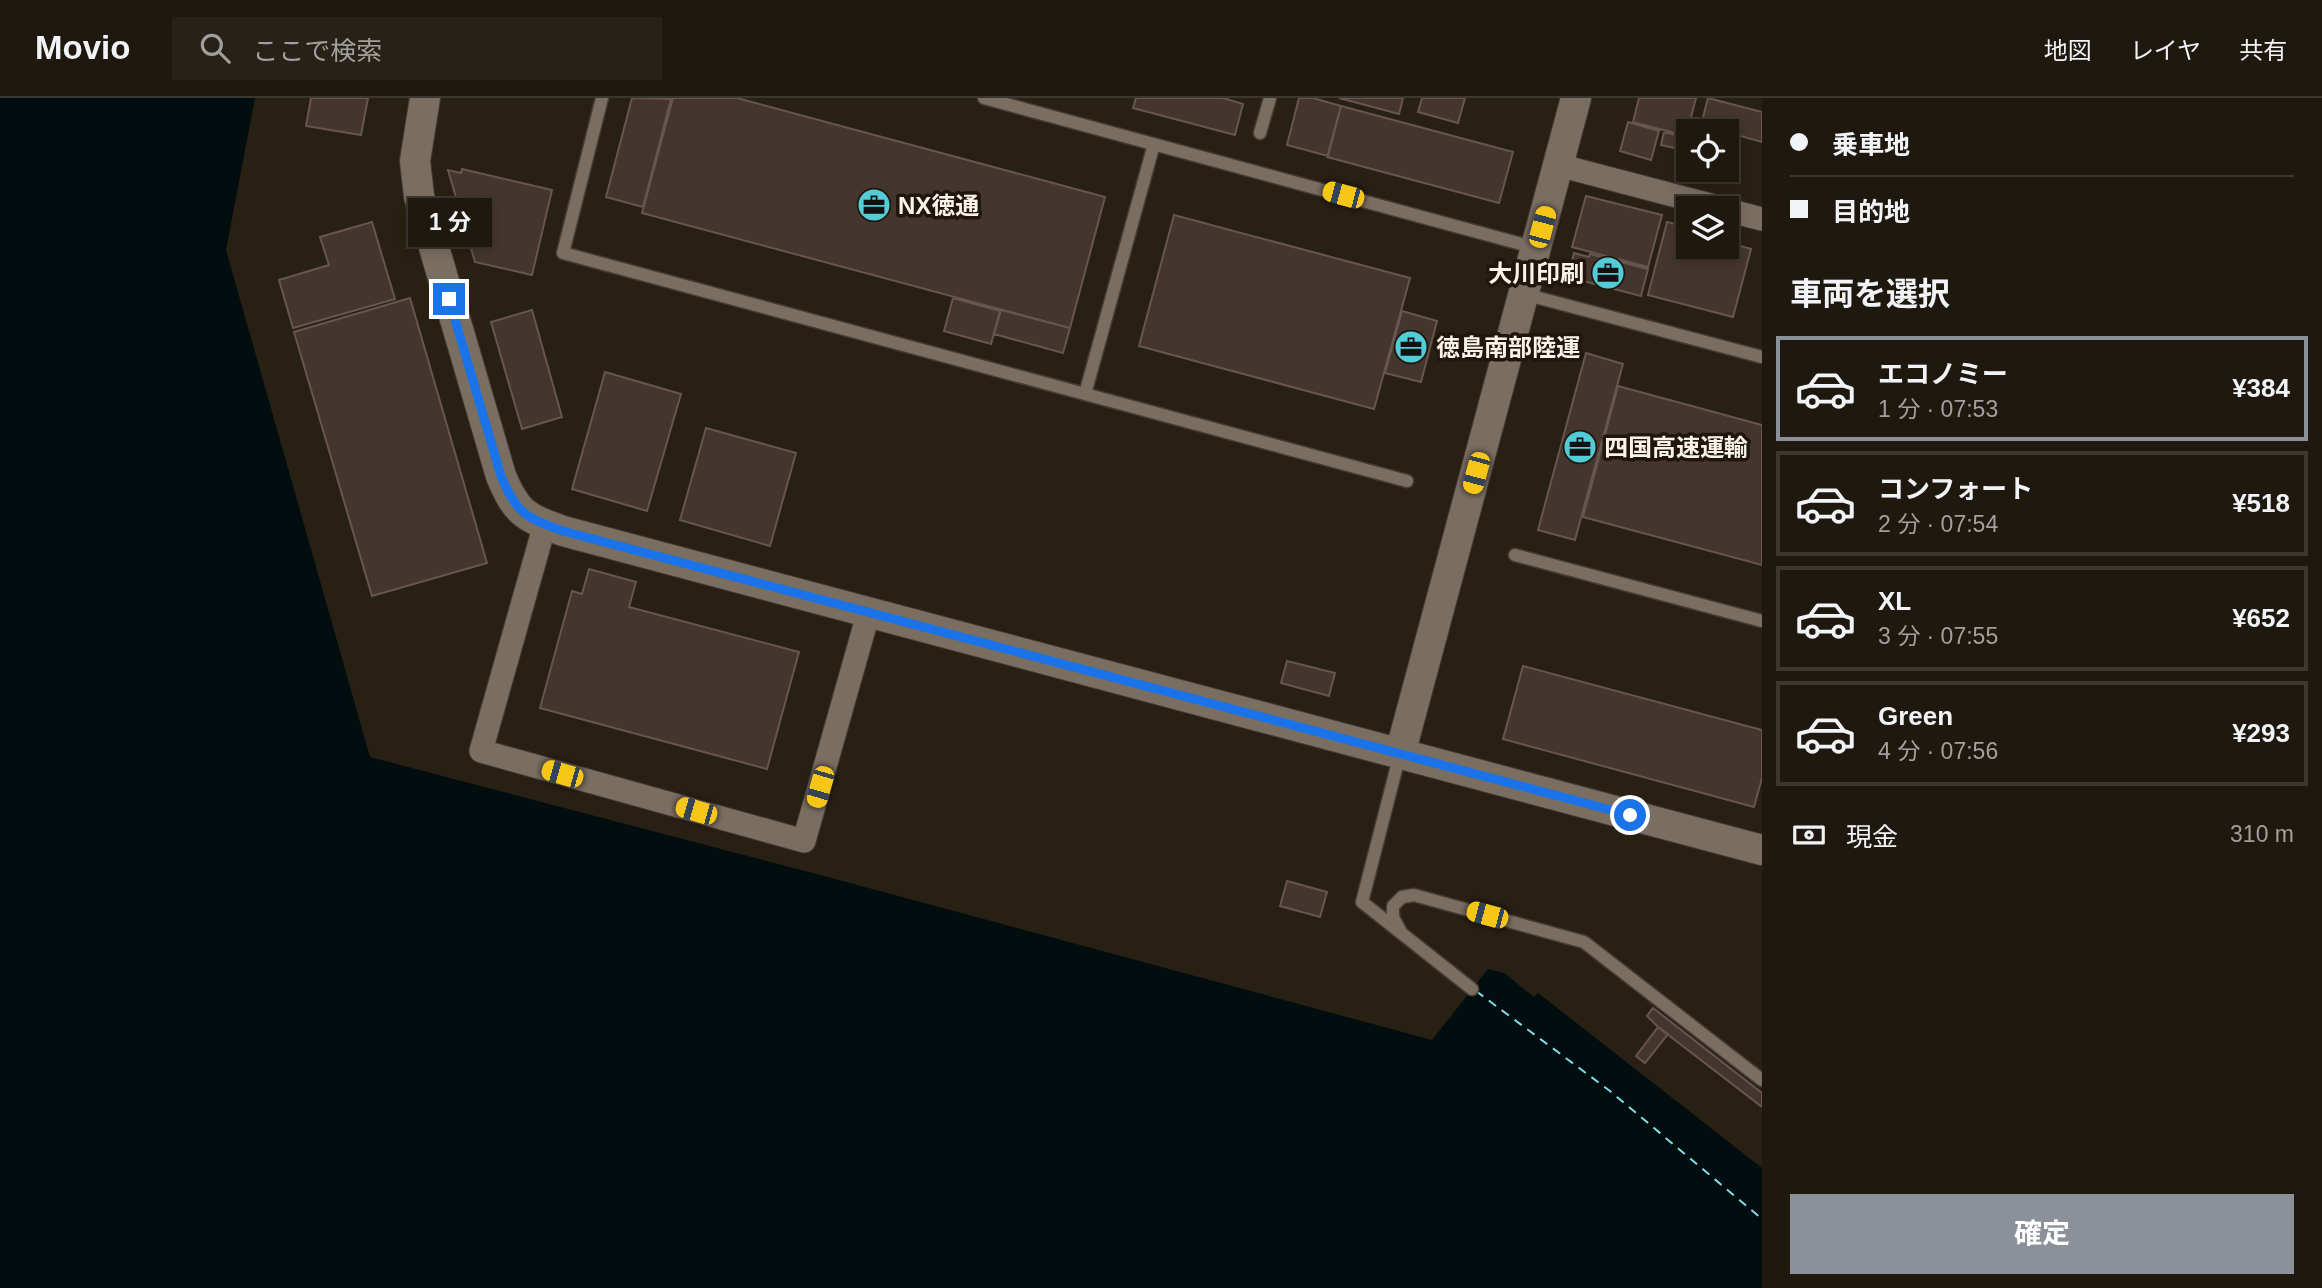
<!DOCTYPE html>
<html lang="ja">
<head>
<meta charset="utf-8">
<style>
	body { margin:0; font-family:Helvetica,"Noto Sans JP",sans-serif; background:#272118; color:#f1f3f6; height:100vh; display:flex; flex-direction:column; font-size:26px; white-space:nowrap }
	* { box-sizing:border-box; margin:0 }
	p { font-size:23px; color:#a1a09e }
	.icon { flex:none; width:38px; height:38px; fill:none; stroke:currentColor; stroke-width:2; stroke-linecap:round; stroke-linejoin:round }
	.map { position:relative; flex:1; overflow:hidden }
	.details { display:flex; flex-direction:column; background:#1f180f; width:560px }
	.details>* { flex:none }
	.top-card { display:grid; align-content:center; height:154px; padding:0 28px; background:#1f180f }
	.controls { position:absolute; left:1676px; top:21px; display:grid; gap:14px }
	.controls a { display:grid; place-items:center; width:63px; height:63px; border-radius:0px; background:#1f180f; box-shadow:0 4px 10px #0003,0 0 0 2px #3c372f; font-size:35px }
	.end { position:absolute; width:32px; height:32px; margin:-16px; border:9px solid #1a73e8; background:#fff; box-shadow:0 0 0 4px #fff }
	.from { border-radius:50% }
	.bubble { position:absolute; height:49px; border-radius:0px; background:#1f180f; box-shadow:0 4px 10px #0003,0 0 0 2px #3c372f; font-size:23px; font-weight:700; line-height:49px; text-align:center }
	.car { position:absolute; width:21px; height:42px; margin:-21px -10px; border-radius:9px; box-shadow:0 0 5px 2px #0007; background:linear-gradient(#f5c518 24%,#345 0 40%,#f5c518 0 76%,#345 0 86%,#f5c518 0) }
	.top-card b { display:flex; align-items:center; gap:24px; height:66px; font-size:26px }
	.top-card b+b { border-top:2px solid #3c372f }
	.top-card i { width:18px; height:18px; background:#f1f3f6 }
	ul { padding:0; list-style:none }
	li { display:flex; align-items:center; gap:21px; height:105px; margin:0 14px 10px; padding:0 14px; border:4px solid #3c372f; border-radius:0px }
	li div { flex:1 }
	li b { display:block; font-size:26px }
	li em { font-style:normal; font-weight:700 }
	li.current { border-color:#8c9099 }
	li>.icon { width:63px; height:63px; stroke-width:1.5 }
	h2 { padding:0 28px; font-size:32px; line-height:84px }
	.pay { display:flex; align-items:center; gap:18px; height:77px; padding:0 28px; font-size:26px }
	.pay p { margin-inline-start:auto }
	.cta { display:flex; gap:14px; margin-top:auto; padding:14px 28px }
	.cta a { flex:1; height:80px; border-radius:0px; background:#8c9099; color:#fff; font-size:28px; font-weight:700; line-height:80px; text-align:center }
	header { display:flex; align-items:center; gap:42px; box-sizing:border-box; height:98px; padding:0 35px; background:#1f180f; border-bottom:2px solid #3c372f }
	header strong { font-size:33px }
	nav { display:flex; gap:38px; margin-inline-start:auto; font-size:24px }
	.search { width:490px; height:63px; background:#272118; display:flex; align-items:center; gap:18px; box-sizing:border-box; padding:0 24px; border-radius:0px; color:#a1a09e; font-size:26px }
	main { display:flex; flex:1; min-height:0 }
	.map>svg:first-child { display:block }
	.water { fill:#010d0f }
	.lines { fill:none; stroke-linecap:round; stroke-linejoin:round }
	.ferry { stroke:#82dbe8; stroke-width:2; stroke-dasharray:9 7; stroke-linecap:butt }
	.building { fill:#45352f; stroke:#67564f; stroke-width:2 }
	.service-casing { stroke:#453c35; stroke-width:15 }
	.minor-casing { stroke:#453c35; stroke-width:25 }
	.tertiary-casing { stroke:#453c35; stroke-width:32 }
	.service { stroke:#7a6e61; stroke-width:12 }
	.minor { stroke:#7a6e61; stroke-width:23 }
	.tertiary { stroke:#7a6e61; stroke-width:30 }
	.route { stroke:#1a73e8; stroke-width:9 }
	.labels { text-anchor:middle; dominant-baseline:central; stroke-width:7; stroke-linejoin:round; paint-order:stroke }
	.poi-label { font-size:24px; font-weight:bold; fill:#faf3ec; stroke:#20160b; text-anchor:start }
</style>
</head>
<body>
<header>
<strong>Movio</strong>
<div class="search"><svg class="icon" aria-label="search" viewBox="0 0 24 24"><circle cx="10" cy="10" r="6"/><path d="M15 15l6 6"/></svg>ここで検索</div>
<nav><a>地図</a><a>レイヤ</a><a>共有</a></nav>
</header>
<main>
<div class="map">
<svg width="1762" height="1190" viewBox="0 0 1762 1190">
	<rect width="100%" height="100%" fill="#292014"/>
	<path class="water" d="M 0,0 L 255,0 L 226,152 L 370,659 L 824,778 L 1432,942 L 1488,871 L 1504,875 L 1534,899 L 1538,895 L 1762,1070 L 1762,1190 L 0,1190 Z"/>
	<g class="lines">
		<path class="ferry" d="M 1476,893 L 1610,993 L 1762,1121"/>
	</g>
	<path class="building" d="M 311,0 L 368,0 L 361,37 L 306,28 Z
		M 632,0 L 671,1 L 643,109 L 606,99 Z
		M 673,0 L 737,0 L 1105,99 L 1070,230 L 642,115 Z
		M 1136,0 L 1223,0 L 1243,6 L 1235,37 L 1133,10 Z
		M 1299,0 L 1313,0 L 1341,8 L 1328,58 L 1287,47 Z
		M 1339,0 L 1403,0 L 1399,16 Z
		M 1422,0 L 1465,0 L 1458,25 L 1418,14 Z
		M 1639,0 L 1696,0 L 1686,38 L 1633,24 Z
		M 1708,0 L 1762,14 L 1762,44 L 1701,27 Z
		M 1341,8 L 1513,54 L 1499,105 L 1327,59 Z
		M 1628,24 L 1659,33 L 1651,62 L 1620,53 Z
		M 1664,34 L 1687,40 L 1683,52 L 1661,47 Z
		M 462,71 L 552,92 L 532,177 L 475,164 L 448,72 L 461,75 Z
		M 1586,98 L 1662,117 L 1648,169 L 1572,149 Z
		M 1174,117 L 1410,180 L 1374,311 L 1139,248 Z
		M 372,124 L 395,201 L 293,230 L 279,182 L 329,167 L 320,139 Z
		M 1667,124 L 1680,127 L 1679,132 L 1689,134 L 1689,149 L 1727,149 L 1727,144 L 1751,151 L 1733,219 L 1648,197 Z
		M 1574,155 L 1589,159 L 1590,156 L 1648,171 L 1641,198 L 1568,179 Z
		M 410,200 L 487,465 L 372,498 L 294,234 Z
		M 953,200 L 1000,213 L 991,246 L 944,233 Z
		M 532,212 L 562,319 L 522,331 L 491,224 Z
		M 1001,212 L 1070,230 L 1063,255 L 994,236 Z
		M 1402,213 L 1437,223 L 1421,284 L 1385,275 Z
		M 1586,255 L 1623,266 L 1575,442 L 1538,432 Z
		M 605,274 L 681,296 L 647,413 L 572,391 Z
		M 1618,288 L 1762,327 L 1762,467 L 1583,419 Z
		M 706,330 L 796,355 L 770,448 L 680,422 Z
		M 589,471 L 636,484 L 629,509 L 799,554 L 767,671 L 540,610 L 572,493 L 582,496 Z
		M 1287,563 L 1335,575 L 1329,598 L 1281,585 Z
		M 1523,568 L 1762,632 L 1762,680 L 1754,709 L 1503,641 Z
		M 1287,783 L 1327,794 L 1320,819 L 1280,808 Z
		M 1653,910 L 1762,995 L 1762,1009 L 1658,929 L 1647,918 Z
		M 1658,929 L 1668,936 L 1645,965 L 1636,958 Z"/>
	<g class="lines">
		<defs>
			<path id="service" d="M 602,0 L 563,155 L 1407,383
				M 984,0 L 1536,150
				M 1260,35 L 1270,0
				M 1524,196 L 1762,259
				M 1085,296 L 1154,46
				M 1515,457 L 1762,523
				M 1400,656 L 1362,804 L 1472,891
				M 1401,834 L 1393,819 L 1393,808 L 1402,799 L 1414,797 L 1584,844 L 1762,982"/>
			<path id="minor" d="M 1558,67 L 1722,110
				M 1727,112 L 1762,121
				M 545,426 L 481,653 L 804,743 L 869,513"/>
			<path id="tertiary" d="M 425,0 L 415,63 L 419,98 L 501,378 C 517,416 525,419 563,433 L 1762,752
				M 1400,656 L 1576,0"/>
		</defs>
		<use href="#service" class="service-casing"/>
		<use href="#minor" class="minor-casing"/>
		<use href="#tertiary" class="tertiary-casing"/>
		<use href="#service" class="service"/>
		<use href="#minor" class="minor"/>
		<use href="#tertiary" class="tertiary"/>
	</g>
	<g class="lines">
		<path class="route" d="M 449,201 L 501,378 C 517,416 525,419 563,433 L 1630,717"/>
	</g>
	<defs>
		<symbol id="office-disc" viewBox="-11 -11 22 22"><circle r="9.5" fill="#52ccd6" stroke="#20160b"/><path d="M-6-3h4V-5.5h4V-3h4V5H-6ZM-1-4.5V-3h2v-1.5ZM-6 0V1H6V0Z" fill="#111"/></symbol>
	</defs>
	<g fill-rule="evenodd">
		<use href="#office-disc" x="855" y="88" width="38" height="38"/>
		<use href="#office-disc" x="1589" y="156" width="38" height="38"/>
		<use href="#office-disc" x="1392" y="230" width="38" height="38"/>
		<use href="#office-disc" x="1561" y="330" width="38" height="38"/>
	</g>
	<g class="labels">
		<g class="poi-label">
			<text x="898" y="107">NX徳通</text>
			<text x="1584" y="175" text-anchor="end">大川印刷</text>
			<text x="1436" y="249">徳島南部陸運</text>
			<text x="1604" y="349">四国高速運輸</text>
		</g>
	</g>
</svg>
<div class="controls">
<a><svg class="icon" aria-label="locate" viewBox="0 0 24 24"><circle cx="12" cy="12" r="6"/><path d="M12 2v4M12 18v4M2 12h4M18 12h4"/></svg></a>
<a><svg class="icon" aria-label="layers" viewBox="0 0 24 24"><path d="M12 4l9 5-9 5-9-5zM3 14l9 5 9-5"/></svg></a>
</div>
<i class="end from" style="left:1630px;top:717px"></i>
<i class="end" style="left:449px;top:201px"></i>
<div class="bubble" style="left:408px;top:100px;width:84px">1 分</div>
<i class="car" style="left:1343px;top:97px;rotate:285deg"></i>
<i class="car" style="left:1542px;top:129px;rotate:15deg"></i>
<i class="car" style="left:1476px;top:375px;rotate:195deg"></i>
<i class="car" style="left:562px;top:676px;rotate:286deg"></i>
<i class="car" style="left:820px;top:689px;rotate:196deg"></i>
<i class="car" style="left:696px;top:713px;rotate:286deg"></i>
<i class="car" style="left:1487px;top:817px;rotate:285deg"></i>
</div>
<section class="details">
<div class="top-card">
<b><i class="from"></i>乗車地</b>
<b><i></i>目的地</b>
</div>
<h2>車両を選択</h2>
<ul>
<li class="current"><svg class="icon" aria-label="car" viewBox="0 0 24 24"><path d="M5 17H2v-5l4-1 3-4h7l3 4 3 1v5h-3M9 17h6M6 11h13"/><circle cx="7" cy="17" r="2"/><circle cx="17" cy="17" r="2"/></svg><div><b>エコノミー</b><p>1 分 · 07:53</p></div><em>¥384</em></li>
<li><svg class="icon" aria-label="car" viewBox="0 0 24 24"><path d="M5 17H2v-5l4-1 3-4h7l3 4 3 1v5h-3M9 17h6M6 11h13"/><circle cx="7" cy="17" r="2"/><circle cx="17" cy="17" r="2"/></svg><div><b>コンフォート</b><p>2 分 · 07:54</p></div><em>¥518</em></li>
<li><svg class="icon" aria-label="car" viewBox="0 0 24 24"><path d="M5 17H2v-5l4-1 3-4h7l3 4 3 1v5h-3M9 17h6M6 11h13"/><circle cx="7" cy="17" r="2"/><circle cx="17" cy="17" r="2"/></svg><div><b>XL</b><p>3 分 · 07:55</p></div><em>¥652</em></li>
<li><svg class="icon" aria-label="car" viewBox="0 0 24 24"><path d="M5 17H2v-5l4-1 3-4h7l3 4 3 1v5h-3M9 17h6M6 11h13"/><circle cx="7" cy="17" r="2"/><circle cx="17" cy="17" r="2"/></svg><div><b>Green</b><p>4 分 · 07:56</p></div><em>¥293</em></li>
</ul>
<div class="pay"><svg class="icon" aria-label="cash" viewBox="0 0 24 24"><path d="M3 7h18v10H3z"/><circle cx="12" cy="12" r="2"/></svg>現金<p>310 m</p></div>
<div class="cta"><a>確定</a></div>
</section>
</main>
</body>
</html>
